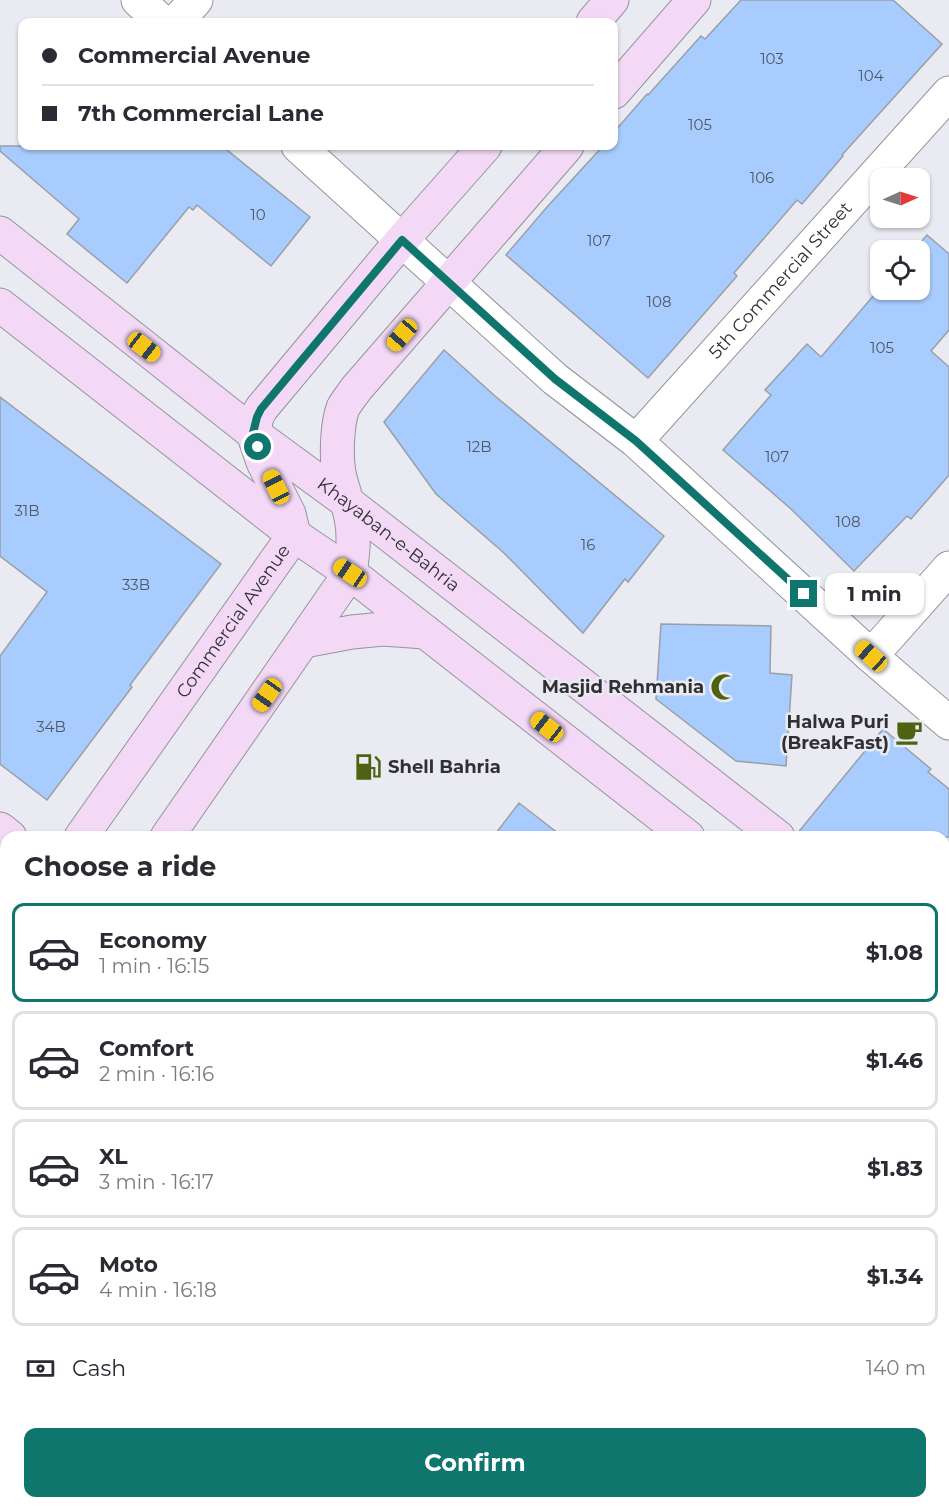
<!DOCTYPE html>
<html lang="en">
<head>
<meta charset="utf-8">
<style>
	body { margin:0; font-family:Montserrat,sans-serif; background:#f2f2f3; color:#2b2b33; height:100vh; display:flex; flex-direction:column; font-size:22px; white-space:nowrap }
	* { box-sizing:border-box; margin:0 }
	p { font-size:20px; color:#7c7c81 }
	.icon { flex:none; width:33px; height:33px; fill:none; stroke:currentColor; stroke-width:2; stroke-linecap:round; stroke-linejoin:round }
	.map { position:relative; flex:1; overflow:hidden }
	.sheet { position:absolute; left:0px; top:831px; width:950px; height:678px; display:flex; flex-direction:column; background:#fff; border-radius:18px 18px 0 0; box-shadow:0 2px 4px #0004 }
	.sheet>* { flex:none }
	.top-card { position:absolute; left:18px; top:18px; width:600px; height:132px; border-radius:12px; box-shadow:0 2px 4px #0004; display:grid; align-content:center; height:132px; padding:0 24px; background:#fff }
	.needle { width:39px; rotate:87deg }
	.fabs { position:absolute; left:870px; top:168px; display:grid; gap:12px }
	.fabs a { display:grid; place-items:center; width:60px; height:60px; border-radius:12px; background:#fff; box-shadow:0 2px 4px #0004; font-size:30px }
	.end { position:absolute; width:27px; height:27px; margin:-14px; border:8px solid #0f766e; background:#fff; box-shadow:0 0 0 3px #fff }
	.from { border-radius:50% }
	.bubble { position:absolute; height:42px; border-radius:12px; background:#fff; box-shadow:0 2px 4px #0004; font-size:20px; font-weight:700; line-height:42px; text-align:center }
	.car { position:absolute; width:18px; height:36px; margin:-18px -9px; border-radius:8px; box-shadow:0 0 4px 2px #0007; background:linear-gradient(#f5c518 24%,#345 0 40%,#f5c518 0 76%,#345 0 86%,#f5c518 0) }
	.top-card b { display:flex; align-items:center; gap:21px; height:57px; font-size:22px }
	.top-card b+b { border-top:2px solid #e1e1e2 }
	.top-card i { width:15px; height:15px; background:#2b2b33 }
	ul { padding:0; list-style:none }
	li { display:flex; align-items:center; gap:18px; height:99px; margin:0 12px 9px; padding:0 12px; border:3px solid #e1e1e2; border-radius:12px }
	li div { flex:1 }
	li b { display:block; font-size:22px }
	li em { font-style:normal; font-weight:700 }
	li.on { border-color:#0f766e }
	li>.icon { width:54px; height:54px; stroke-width:1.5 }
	h2 { padding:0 24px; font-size:27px; line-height:72px }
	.pay { display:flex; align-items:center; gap:15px; height:66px; padding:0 24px; font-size:22px }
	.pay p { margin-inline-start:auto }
	.cta { display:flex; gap:12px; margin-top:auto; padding:12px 24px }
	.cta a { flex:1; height:69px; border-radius:12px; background:#0f766e; color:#fff; font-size:24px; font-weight:700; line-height:69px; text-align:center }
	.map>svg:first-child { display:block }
	.building { fill:#a9ccfe; stroke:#9a9fa7; stroke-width:1.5 }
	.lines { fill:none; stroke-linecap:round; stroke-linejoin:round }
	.street-casing { stroke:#94949c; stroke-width:35 }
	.secondary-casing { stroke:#94949c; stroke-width:35 }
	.street { stroke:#fff; stroke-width:33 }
	.secondary { stroke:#f4d9f6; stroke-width:33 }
	.route { stroke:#0f766e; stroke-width:8 }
	.labels { text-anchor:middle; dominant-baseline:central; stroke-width:5; stroke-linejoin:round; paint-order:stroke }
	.number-label { font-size:15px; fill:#4e5766 }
	.street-label { font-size:18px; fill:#303033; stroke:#eaeaf3 }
	.poi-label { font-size:18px; font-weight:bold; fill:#303033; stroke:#eaeaf3; text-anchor:end }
</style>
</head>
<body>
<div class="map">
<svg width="949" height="1509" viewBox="0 0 949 1509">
	<rect width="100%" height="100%" fill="#eaeaf3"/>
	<path class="building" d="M 741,0 L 893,0 L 942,44 L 842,155 L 843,156 L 802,204 L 797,200 L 734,273 L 737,276 L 648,378 L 506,255 L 547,207 L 603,146 L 614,146 L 614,132 L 647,94 L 648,95 L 701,36 L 705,39 Z
		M 0,146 L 222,146 L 310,217 L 271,266 L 197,205 L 193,210 L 189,207 L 127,283 L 67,234 L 79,219 L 0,151 Z
		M 927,235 L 949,254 L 949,330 L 931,351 L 949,367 L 949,475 L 911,519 L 907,516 L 854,571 L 791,509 L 723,450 L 771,395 L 765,390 L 807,344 L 821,357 L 880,288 L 880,290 L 920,290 L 920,250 L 914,250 Z
		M 444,350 L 495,396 L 664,536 L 628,582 L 625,579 L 583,633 L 504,553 L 436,494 L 384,422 Z
		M 0,397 L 221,564 L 130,685 L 132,687 L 47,800 L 0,764 L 0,656 L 47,592 L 0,556 Z
		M 661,624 L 771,626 L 770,673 L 792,675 L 786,766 L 736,761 L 656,699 Z
		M 883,729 L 931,769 L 928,772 L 949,789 L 949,837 L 796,837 L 796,835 Z
		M 519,803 L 563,837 L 493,837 Z"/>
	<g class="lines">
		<defs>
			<g id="street">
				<path d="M 138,0 L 162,22"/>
				<path d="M 176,22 L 196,0"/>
				<path d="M 298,146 L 555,379 L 636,441 L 871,656 L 949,723"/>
				<path id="s1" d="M 636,441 L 949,93"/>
				<path d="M 871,656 L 949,568"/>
				<path d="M 0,1459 L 6,1451"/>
				<path d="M 318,1509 L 322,1503"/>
				<path d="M 679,1509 L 683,1503"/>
			</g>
			<g id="secondary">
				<path d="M 593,22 L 612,0"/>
				<path d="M 614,92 L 694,0"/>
				<path id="s2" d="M 0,233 L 253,433 L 347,502 L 778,837"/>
				<path d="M 0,305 L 294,535 L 350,573 L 688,837"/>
				<path d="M 304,641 L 352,632 L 383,629 L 425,632"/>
				<path d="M 0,829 L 10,837"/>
				<path id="s3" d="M 81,837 L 294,535 L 289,514 L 263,462 L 253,433 L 257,417 L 261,409 L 402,240 L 485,146"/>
				<path d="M 167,837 L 350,573 C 353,554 355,536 351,518 C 348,502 342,488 339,473 C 336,456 337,424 343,408 C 346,402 352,395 356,389 L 567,146"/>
				<path d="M 0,894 L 6,899"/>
				<path d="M 0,946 L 6,938"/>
				<path d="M 944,965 L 949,969"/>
				<path d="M 944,1037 L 949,1041"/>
				<path d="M 0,1065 L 6,1057"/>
				<path d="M 768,1503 L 776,1509"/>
				<path d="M 858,1503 L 866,1509"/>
			</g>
		</defs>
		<use href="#street" class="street-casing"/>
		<use href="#secondary" class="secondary-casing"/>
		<use href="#street" class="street"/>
		<use href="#secondary" class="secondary"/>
	</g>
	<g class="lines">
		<path class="route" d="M 258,447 L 253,433 L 257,417 L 261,409 L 402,240 L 555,379 L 636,441 L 804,594"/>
	</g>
	<defs>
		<symbol id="mosque-bare" viewBox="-9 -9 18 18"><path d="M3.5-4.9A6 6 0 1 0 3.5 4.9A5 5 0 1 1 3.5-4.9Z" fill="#4d6311" stroke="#eaeaf3" stroke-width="2.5" paint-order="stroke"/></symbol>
		<symbol id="cafe-bare" viewBox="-9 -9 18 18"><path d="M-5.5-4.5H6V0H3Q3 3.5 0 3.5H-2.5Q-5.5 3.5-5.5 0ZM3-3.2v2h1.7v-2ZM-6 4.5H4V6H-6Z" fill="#4d6311" stroke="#eaeaf3" stroke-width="2.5" paint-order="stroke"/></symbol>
		<symbol id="fuel-bare" viewBox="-9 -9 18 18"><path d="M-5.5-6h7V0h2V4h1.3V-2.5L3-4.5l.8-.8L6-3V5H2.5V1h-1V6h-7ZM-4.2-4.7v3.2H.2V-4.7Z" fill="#4d6311" stroke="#eaeaf3" stroke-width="2.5" paint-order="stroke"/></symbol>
	</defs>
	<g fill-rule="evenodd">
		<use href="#mosque-bare" x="705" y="668" width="38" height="38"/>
		<use href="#cafe-bare" x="890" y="713" width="38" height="38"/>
		<use href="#fuel-bare" x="349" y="748" width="38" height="38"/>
	</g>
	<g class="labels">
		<g class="number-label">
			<text x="772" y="58">103</text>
			<text x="871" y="75">104</text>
			<text x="700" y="124">105</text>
			<text x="762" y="177">106</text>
			<text x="258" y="214">10</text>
			<text x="599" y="240">107</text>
			<text x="659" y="301">108</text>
			<text x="882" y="347">105</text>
			<text x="479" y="446">12B</text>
			<text x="777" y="456">107</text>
			<text x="27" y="510">31B</text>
			<text x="848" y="521">108</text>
			<text x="588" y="544">16</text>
			<text x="136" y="584">33B</text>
			<text x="51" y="726">34B</text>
		</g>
		<g class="street-label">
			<text stroke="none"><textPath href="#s1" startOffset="216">5th Commercial Street</textPath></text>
			<text stroke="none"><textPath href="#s2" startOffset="492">Khayaban-e-Bahria</textPath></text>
			<text stroke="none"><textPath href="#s3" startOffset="264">Commercial Avenue</textPath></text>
		</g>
		<g class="poi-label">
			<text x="704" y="687">Masjid Rehmania</text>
			<text x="889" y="722">Halwa Puri<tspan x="889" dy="21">(BreakFast)</tspan></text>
			<text x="388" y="767" text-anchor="start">Shell Bahria</text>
		</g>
	</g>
</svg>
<div class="fabs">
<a><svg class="needle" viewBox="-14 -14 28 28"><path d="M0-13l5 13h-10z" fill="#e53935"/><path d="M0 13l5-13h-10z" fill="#7c7c81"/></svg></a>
<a><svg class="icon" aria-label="locate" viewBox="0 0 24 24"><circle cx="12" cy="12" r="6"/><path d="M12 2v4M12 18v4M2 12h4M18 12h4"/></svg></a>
</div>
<i class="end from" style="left:258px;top:447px"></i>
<i class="end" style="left:804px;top:594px"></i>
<div class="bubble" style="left:825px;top:573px;width:99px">1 min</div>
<i class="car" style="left:402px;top:335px;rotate:221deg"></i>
<i class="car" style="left:144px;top:347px;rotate:128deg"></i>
<i class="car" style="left:276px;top:487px;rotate:334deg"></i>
<i class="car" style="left:350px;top:573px;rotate:304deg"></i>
<i class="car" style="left:871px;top:656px;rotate:312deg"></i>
<i class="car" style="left:267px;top:695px;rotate:215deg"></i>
<i class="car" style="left:547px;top:727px;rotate:308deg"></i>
<div class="top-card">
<b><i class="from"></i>Commercial Avenue</b>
<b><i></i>7th Commercial Lane</b>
</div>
<section class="sheet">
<h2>Choose a ride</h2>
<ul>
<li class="on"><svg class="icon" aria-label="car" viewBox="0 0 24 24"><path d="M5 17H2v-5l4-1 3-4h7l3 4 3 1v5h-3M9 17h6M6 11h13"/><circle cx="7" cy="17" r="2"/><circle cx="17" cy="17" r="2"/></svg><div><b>Economy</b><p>1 min · 16:15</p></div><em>$1.08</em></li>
<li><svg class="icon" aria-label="car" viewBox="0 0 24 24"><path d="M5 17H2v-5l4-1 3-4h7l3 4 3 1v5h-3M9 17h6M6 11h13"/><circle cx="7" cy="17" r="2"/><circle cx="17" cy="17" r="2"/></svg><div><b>Comfort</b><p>2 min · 16:16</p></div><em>$1.46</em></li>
<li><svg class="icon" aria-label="car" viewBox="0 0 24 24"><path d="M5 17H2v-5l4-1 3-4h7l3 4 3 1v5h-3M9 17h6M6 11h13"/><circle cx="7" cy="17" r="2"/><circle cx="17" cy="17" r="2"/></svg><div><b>XL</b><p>3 min · 16:17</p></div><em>$1.83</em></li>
<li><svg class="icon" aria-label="car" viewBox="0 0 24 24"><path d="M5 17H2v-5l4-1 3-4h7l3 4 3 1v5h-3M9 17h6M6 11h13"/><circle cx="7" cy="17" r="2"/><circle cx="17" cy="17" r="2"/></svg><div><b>Moto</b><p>4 min · 16:18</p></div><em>$1.34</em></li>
</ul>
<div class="pay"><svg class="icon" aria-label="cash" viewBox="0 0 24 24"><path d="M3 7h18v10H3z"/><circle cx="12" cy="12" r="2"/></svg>Cash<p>140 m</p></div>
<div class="cta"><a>Confirm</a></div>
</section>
</div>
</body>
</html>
